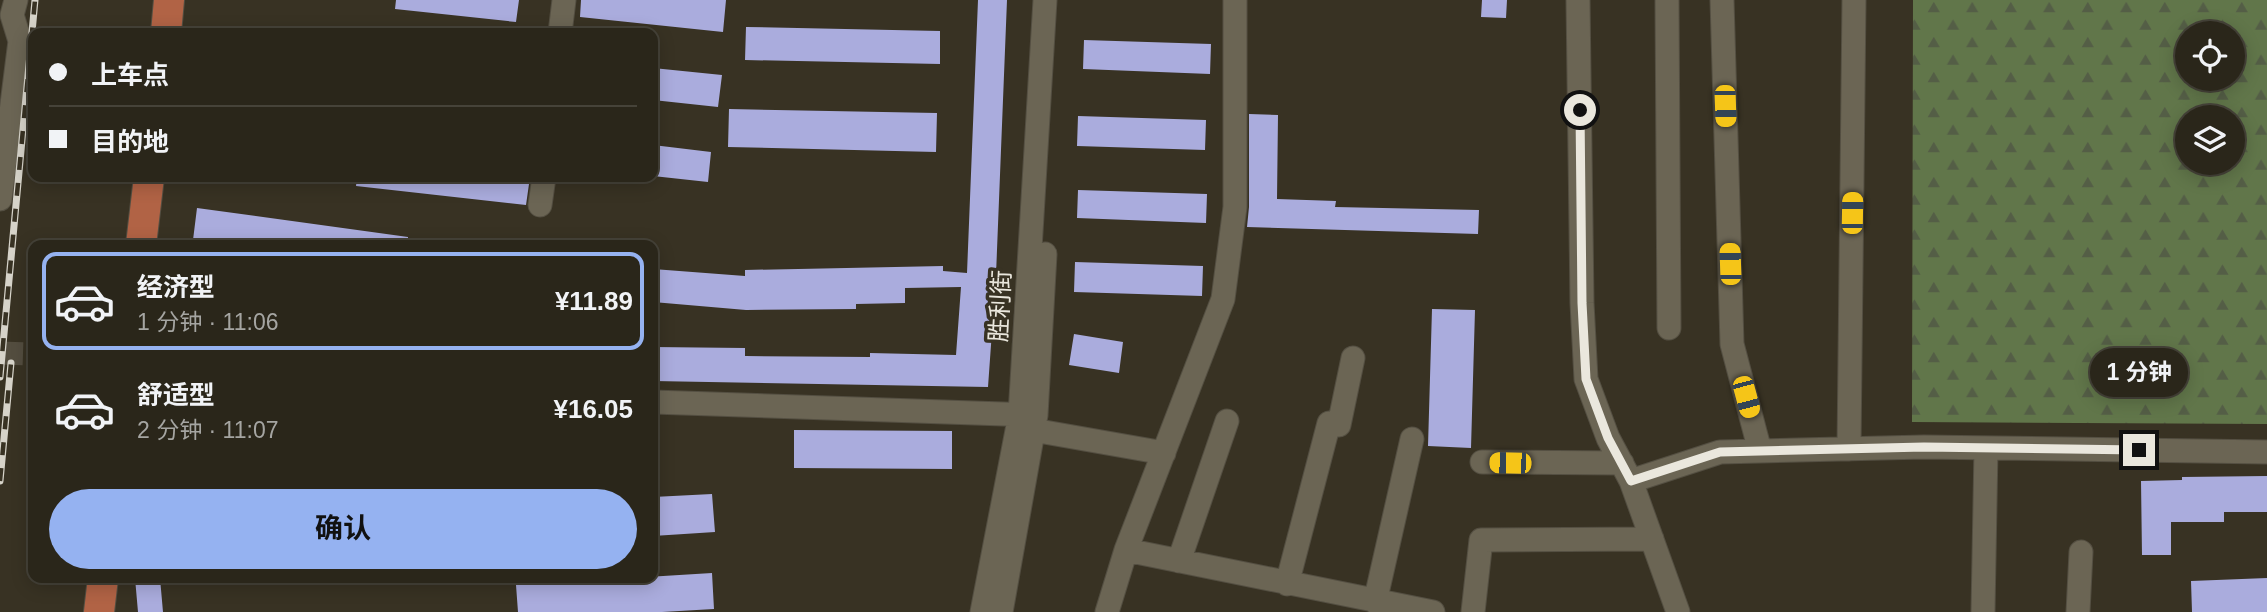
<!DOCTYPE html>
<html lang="zh">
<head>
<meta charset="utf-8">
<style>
	body { margin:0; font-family:Arial,"Noto Sans SC",sans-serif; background:#322e23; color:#f1f3f6; height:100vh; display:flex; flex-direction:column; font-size:26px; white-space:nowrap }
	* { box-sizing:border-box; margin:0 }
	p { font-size:23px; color:#a5a5a2 }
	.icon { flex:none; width:38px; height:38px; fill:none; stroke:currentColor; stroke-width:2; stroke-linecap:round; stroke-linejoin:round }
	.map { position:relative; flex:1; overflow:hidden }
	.sheet { position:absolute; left:28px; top:240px; width:630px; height:343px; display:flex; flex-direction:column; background:#2a261a; border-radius:14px; box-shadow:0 4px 18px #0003,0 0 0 2px #464339 }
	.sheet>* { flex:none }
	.hud { position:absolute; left:28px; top:28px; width:630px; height:154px; border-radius:14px; box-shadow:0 4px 18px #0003,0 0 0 2px #464339; display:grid; align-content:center; height:154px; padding:0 21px; background:#2a261a }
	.fabs { position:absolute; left:2175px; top:21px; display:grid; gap:14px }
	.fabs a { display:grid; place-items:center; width:70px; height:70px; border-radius:50%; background:#2a261a; box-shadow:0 4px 18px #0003,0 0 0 2px #464339; font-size:35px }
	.end { position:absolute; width:32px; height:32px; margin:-16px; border:9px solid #eae7dd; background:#111; box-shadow:0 0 0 4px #111 }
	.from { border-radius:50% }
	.bubble { position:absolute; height:49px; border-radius:24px; background:#2a261a; box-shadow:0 4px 18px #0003,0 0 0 2px #464339; font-size:23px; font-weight:700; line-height:49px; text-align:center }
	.car { position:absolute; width:21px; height:42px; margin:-21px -10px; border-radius:9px; box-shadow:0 0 5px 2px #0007; background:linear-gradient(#f5c518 24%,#345 0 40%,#f5c518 0 76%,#345 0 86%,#f5c518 0) }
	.hud b { display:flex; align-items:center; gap:24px; height:66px; font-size:26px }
	.hud b+b { border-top:2px solid #464339 }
	.hud i { width:18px; height:18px; background:#f1f3f6 }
	ul { padding:12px 0 0; list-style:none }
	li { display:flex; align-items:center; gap:21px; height:98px; margin:0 14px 10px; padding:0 7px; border:4px solid transparent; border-radius:14px }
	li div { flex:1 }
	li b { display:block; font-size:26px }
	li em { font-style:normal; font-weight:700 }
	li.current { border-color:#95b2f1 }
	li>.icon { width:63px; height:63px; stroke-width:1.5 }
	.action { display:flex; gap:14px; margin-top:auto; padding:14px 21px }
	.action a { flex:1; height:80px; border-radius:42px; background:#95b2f1; color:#111; font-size:28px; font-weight:700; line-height:80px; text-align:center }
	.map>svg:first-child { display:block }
	.forest { fill:url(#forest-firs); fill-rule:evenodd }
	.building { fill:#aaacdd }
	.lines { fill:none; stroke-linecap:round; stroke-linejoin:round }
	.minor-tunnel { stroke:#534d3f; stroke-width:23; stroke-dasharray:23 11; stroke-linecap:butt }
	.minor-casing { stroke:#544f42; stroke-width:25 }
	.major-casing { stroke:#544f42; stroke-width:32 }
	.minor { stroke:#6b6554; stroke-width:23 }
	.major { stroke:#b16345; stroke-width:30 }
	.rail-casing { stroke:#d6d3c9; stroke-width:7 }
	.rail { stroke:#383223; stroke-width:4.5; stroke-dasharray:13; stroke-linecap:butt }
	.route { stroke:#eae7dd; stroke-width:9 }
	.labels { text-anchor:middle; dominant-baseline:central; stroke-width:7; stroke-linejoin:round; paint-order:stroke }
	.street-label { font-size:24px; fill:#eae7dd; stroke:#383223 }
</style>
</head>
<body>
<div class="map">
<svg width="2267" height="612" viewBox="0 0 2267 612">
	<defs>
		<pattern id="forest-firs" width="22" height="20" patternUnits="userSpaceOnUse" patternTransform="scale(1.75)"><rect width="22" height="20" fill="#61764a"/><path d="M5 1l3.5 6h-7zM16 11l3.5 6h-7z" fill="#545e46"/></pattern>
	</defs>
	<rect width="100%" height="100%" fill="#383223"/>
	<path class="forest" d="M 1913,0 L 2267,0 L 2267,424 L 1912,422 ZM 2188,33 L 2233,33 L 2233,79 L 2188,79 ZM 2188,117 L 2233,117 L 2233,163 L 2188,163 Z"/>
	<path class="building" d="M 396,0 L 519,0 L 516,22 L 395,9 Z
		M 581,0 L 726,0 L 723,32 L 580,17 Z
		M 978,0 L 1007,0 L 996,275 L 988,387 L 653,381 L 653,347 L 745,348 L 745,356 L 870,357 L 870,353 L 956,355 L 961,287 L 905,288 L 905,303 L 856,304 L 856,309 L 746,310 L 653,302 L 653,269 L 745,276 L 745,270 L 943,266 L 943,271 L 967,273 Z
		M 1482,0 L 1507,0 L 1506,18 L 1481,17 Z
		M 746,27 L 940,31 L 940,64 L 745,60 Z
		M 1084,40 L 1211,44 L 1210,74 L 1083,69 Z
		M 653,68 L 722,75 L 718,107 L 653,100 Z
		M 729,109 L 937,113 L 936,152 L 728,147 Z
		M 1249,114 L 1278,115 L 1277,199 L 1336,201 L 1335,207 L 1479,210 L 1478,234 L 1247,227 L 1249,207 Z
		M 1078,116 L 1206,120 L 1205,150 L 1077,146 Z
		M 653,145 L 711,152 L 708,182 L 653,176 Z
		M 357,177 L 530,177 L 526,205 L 356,186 Z
		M 1078,190 L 1207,194 L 1206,223 L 1077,218 Z
		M 197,208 L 408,237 L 408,245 L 228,245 L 193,240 Z
		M 1075,262 L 1203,266 L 1202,296 L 1074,292 Z
		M 1432,309 L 1475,310 L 1471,448 L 1428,446 Z
		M 1074,334 L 1123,342 L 1119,373 L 1069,365 Z
		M 794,430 L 952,431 L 952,469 L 794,468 Z
		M 2267,476 L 2267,512 L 2224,512 L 2224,522 L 2171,522 L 2171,555 L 2142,555 L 2141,481 L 2182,480 L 2182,477 Z
		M 712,494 L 715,532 L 653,536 L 653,497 Z
		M 712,573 L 714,609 L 662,612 L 518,612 L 516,585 Z
		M 135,578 L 160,578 L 163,612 L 138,612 Z
		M 2267,578 L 2267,612 L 2192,612 L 2191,581 Z"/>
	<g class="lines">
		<path class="minor-tunnel" d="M 0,353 L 33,354"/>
		<defs>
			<path id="minor" d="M 1578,0 L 1582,303 L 1586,379 L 1608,438 L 1631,481
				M 1667,0 L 1669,328
				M 1722,0 L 1732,344 L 1760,451
				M 560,33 L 564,0
				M 0,199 L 20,41 L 12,15 L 16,0
				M 540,205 L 544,177
				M 653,402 L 1033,415
				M 1033,430 L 1164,453
				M 1849,449 L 1854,0
				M 1482,462 L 1622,463
				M 1126,550 L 1433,612
				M 1179,561 L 1227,421
				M 1287,584 L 1329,423 L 1339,425 L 1353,358
				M 1375,602 L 1412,439
				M 982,612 L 1020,415 L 1045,0
				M 1001,612 L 1036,415 L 1045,254
				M 1107,612 L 1126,550 L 1223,299 L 1235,207 L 1235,0
				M 1473,612 L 1481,540 L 1652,539
				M 1678,612 L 1631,481 L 1720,452 L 1924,447 L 2267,452
				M 1983,612 L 1986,448
				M 2078,612 L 2081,552"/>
			<path id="major" d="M 166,33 L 169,0
				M 141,245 L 149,177
				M 99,612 L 103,578"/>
		</defs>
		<use href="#minor" class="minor-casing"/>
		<use href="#major" class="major-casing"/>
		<use href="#minor" class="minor"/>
		<use href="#major" class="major"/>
		<defs>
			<path id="rail" d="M 0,377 L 35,0
				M 0,481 L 11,363"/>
		</defs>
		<use href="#rail" class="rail-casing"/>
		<use href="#rail" class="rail"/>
	</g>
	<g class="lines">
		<path class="route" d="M 1580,110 L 1582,303 L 1586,379 L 1608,438 L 1631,481 L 1720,452 L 1924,447 L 2139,450"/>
	</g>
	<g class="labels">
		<g class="street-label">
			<text transform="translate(1000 306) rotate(-87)">胜利街</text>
		</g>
	</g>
</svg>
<div class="fabs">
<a><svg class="icon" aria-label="locate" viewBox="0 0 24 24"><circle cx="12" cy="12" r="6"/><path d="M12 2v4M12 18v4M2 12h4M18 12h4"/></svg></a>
<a><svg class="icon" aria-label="layers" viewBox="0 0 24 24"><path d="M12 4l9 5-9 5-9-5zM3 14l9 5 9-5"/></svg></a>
</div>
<i class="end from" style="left:1580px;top:110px"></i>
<i class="end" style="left:2139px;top:450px"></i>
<div class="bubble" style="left:2090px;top:348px;width:98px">1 分钟</div>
<i class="car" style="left:1725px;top:106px;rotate:178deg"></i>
<i class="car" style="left:1852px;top:213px;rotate:1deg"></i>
<i class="car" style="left:1730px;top:264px;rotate:358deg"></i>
<i class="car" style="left:1746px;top:397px;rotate:165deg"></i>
<i class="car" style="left:1510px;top:463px;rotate:271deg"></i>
<div class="hud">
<b><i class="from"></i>上车点</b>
<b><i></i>目的地</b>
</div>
<section class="sheet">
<ul>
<li class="current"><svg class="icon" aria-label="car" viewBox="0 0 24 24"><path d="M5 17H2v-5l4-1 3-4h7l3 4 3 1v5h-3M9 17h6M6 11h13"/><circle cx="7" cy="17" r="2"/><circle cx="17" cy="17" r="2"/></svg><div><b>经济型</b><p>1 分钟 · 11:06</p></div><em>¥11.89</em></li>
<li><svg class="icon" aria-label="car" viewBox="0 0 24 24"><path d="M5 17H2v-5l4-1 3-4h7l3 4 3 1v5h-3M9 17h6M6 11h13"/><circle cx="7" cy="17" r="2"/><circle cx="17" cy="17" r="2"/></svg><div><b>舒适型</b><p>2 分钟 · 11:07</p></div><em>¥16.05</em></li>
</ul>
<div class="action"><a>确认</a></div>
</section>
</div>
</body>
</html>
